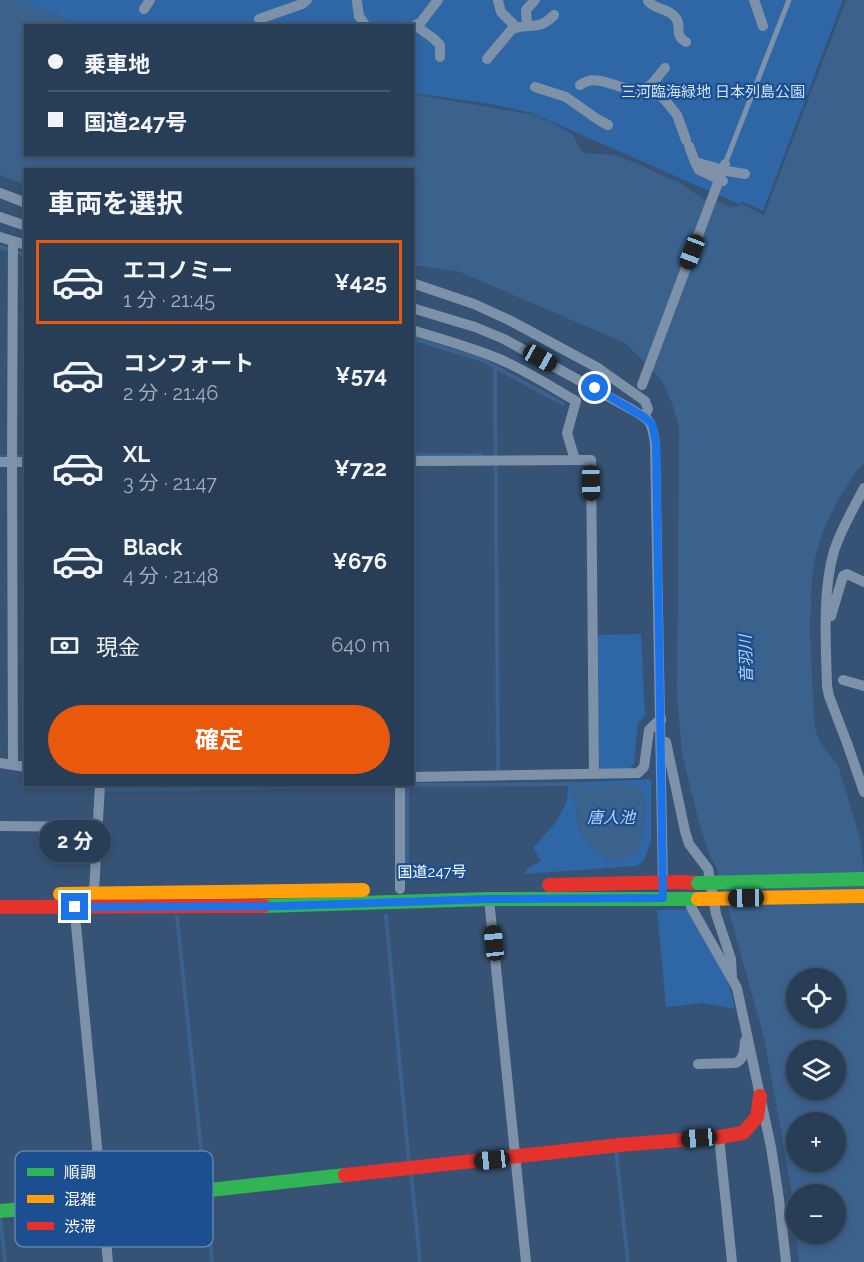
<!DOCTYPE html>
<html lang="ja">
<head>
<meta charset="utf-8">
<style>
	body { margin:0; font-family:Raleway,"Noto Sans JP",sans-serif; background:#30455d; color:#f1f3f6; height:100vh; display:flex; flex-direction:column; font-size:22px; white-space:nowrap }
	* { box-sizing:border-box; margin:0 }
	p { font-size:20px; color:#a5aeba }
	.icon { flex:none; width:33px; height:33px; fill:none; stroke:currentColor; stroke-width:2; stroke-linecap:round; stroke-linejoin:round }
	.map { position:relative; flex:1; overflow:hidden }
	.details { position:absolute; left:24px; top:168px; width:390px; height:618px; display:flex; flex-direction:column; background:#283e57; border-radius:0px; box-shadow:0 3px 9px #0003,0 0 0 2px #44576d }
	.details>* { flex:none }
	.top-card { position:absolute; left:24px; top:24px; width:390px; height:132px; border-radius:0px; box-shadow:0 3px 9px #0003,0 0 0 2px #44576d; display:grid; align-content:center; height:132px; padding:0 24px; background:#283e57 }
	.fabs { position:absolute; left:786px; top:968px; display:grid; gap:12px }
	.fabs a { display:grid; place-items:center; width:60px; height:60px; border-radius:50%; background:#283e57; box-shadow:0 3px 9px #0003,0 0 0 2px #44576d; font-size:30px }
	.end { position:absolute; width:27px; height:27px; margin:-14px; border:8px solid #1a73e8; background:#fff; box-shadow:0 0 0 3px #fff }
	.from { border-radius:50% }
	.bubble { position:absolute; height:42px; border-radius:21px; background:#283e57; box-shadow:0 3px 9px #0003,0 0 0 2px #44576d; font-size:20px; font-weight:700; line-height:42px; text-align:center }
	.car { position:absolute; width:18px; height:36px; margin:-18px -9px; border-radius:8px; box-shadow:0 0 4px 2px #0007; background:linear-gradient(#222 24%,#8ab4d8 0 40%,#222 0 76%,#8ab4d8 0 86%,#222 0) }
	.top-card b { display:flex; align-items:center; gap:21px; height:57px; font-size:22px }
	.top-card b+b { border-top:2px solid #44576d }
	.top-card i { width:15px; height:15px; background:#f1f3f6 }
	ul { padding:0; list-style:none }
	li { display:flex; align-items:center; gap:18px; height:84px; margin:0 12px 9px; padding:0 12px; border:3px solid transparent; border-radius:0px }
	li div { flex:1 }
	li b { display:block; font-size:22px }
	li em { font-style:normal; font-weight:700 }
	li.current { border-color:#ea580c }
	li>.icon { width:54px; height:54px; stroke-width:1.5 }
	h2 { padding:0 24px; font-size:27px; line-height:72px }
	.pay { display:flex; align-items:center; gap:15px; height:66px; padding:0 24px; font-size:22px }
	.pay p { margin-inline-start:auto }
	.primary-button { display:flex; gap:12px; margin-top:auto; padding:12px 24px }
	.primary-button a { flex:1; height:69px; border-radius:36px; background:#ea580c; color:#fff; font-size:24px; font-weight:700; line-height:69px; text-align:center }
	.map>svg:first-child { display:block }
	.green { fill:#2f66a5; fill-rule:evenodd }
	.water { fill:#3b618d; fill-rule:evenodd }
	.pier { fill:#365274 }
	.lines { fill:none; stroke-linecap:round; stroke-linejoin:round }
	.stream { stroke:#3b618d; stroke-width:4 }
	.lane { stroke:#7d92a8; stroke-width:5 }
	.street { stroke:#7d92a8; stroke-width:10 }
	.fast { stroke:#30b455; stroke-width:14 }
	.slow { stroke:#ff9f0a; stroke-width:14 }
	.jam { stroke:#e5322d; stroke-width:14 }
	.street-bridge { stroke:#7d92a8; stroke-width:10 }
	.fast-bridge { stroke:#30b455; stroke-width:14 }
	.slow-bridge { stroke:#ff9f0a; stroke-width:14 }
	.route { stroke:#1a73e8; stroke-width:8 }
	.labels { text-anchor:middle; dominant-baseline:central; stroke-width:4.5; stroke-linejoin:round; paint-order:stroke }
	.park-label { font-size:15px; fill:#cfe3fa; stroke:#1b4f8f }
	.street-label { font-size:15px; fill:#fff; stroke:#1b4f8f }
	.water-label { font-size:16px; font-style:italic; fill:#b5d3f5; stroke:#1b4f8f }
	.key { fill:#1b4f8f; stroke:#5f84b1; stroke-width:1.5 }
	.key-label { font-size:16px; fill:#fff }
</style>
</head>
<body>
<div class="map">
<svg width="864" height="1262" viewBox="0 0 864 1262">
	<rect width="100%" height="100%" fill="#365274"/>
	<path class="green" d="M 17,0 L 846,0 L 764,215 L 532,113 L 491,104 L 413,93 L 412,26 L 84,25 Z
		M 641,634 L 645,715 L 638,724 L 634,763 L 630,768 L 602,769 L 599,765 L 596,635 Z
		M 651,779 L 651,842 L 643,862 L 636,866 L 524,874 L 528,868 L 541,861 L 533,848 L 556,822 L 567,801 L 568,783 ZM 601,785 L 636,786 C 651,798 643,826 641,842 L 580,831 C 573,809 577,806 587,788 L 591,788 Z
		M 689,909 C 707,941 729,972 735,1009 L 704,1003 L 666,1007 L 657,910 Z"/>
	<path class="water" d="M 0,0 L 17,0 L 84,25 L 26,26 L 26,154 L 412,154 L 413,94 L 535,115 L 564,129 L 573,135 L 580,149 L 584,153 L 614,155 L 639,164 L 663,176 L 678,181 L 704,200 L 715,200 L 730,207 L 743,205 L 764,215 L 846,0 L 864,0 L 864,463 L 857,470 L 838,500 L 824,529 L 815,557 L 812,577 L 810,628 L 814,722 L 817,735 L 821,744 L 838,765 L 860,838 L 864,872 L 864,1262 L 799,1262 L 791,1188 L 765,1042 L 717,868 L 709,854 L 698,819 L 682,754 L 677,697 L 679,427 L 672,403 L 661,379 L 625,343 L 460,272 L 413,265 L 412,170 L 26,170 L 25,185 L 0,175 ZM 796,978 L 836,978 L 836,1017 L 796,1017 ZM 796,1050 L 836,1050 L 836,1089 L 796,1089 ZM 796,1122 L 836,1122 L 836,1161 L 796,1161 ZM 796,1194 L 836,1194 L 836,1233 L 796,1233 Z
		M 582,783 L 587,788 L 591,788 L 601,785 L 630,783 L 640,788 L 643,794 L 645,801 L 644,821 L 641,842 L 639,849 L 635,853 L 628,857 L 609,860 L 603,857 L 593,847 L 580,831 L 576,813 L 577,805 L 573,801 L 572,784 Z"/>
	<path class="pier" d="M 843,0 L 846,0 L 764,215 L 739,203 L 744,202 L 763,211 Z"/>
	<g class="lines">
		<path class="stream" d="M 0,247 L 26,255
			M 412,338 L 483,360 L 563,404
			M 495,366 L 498,771
			M 412,455 L 481,455
			M 0,457 L 26,457
			M 106,790 L 393,785
			M 407,872 L 407,785 L 572,784
			M 386,916 L 409,1163
			M 177,917 L 205,1187
			M 616,1151 L 628,1262
			M 411,1173 L 420,1262
			M 206,1194 L 212,1262
			M 0,1215 L 5,1262"/>
		<path class="lane" d="M 725,164 L 789,0"/>
		<path class="street" d="M 754,0 L 763,26
			M 498,1 L 501,12 L 514,25 L 514,27
			M 648,1 C 655,10 667,8 674,16 C 684,25 672,34 686,42
			M 357,2 L 359,16 L 366,26
			M 144,9 L 150,0
			M 259,19 L 302,4 L 307,0
			M 416,26 L 433,38 L 440,45 L 440,57
			M 527,26 L 526,10 L 535,0
			M 412,28 L 421,22 L 438,0
			M 487,59 L 512,29 C 531,22 538,32 554,15
			M 580,85 C 602,69 627,100 649,86 C 655,82 660,73 665,68
			M 649,86 L 665,100 L 677,115 L 686,140
			M 535,87 L 566,97 L 597,119 L 608,125
			M 689,146 L 695,162 L 727,171 L 745,174
			M 695,162 L 699,170 L 723,181
			M 0,193 L 26,203
			M 0,217 L 26,226
			M 0,237 L 26,245
			M 13,241 L 12,462 L 13,764
			M 412,283 L 474,304 L 511,321 L 598,368 L 645,401 L 648,409 L 644,417
			M 412,308 L 475,327 L 504,339 L 631,409 C 651,421 651,419 655,443 L 663,886
			M 412,330 C 441,339 470,347 497,358 C 525,370 550,386 576,401 L 567,433 L 575,460 L 591,460 L 594,774
			M 412,461 L 575,460
			M 0,462 L 26,462
			M 864,488 C 854,508 841,529 834,551 C 822,592 826,644 827,686 L 829,696 L 847,743 L 864,792
			M 831,616 L 843,576 L 847,574 L 864,582
			M 843,680 L 864,686
			M 666,742 L 685,831 L 689,844 L 708,869 L 716,914 L 731,959 L 732,979
			M 0,763 L 26,767
			M 412,777 L 638,773 L 644,767 L 649,730 L 661,718 L 661,721
			M 400,784 L 400,889
			M 0,826 L 98,827
			M 94,892 L 100,784
			M 691,898 L 691,907 L 732,979 L 737,988 L 771,1147 L 779,1199 L 786,1262
			M 489,899 L 526,1262
			M 74,904 L 108,1262
			M 698,1064 L 736,1063 C 745,1058 744,1050 745,1041
			M 719,1137 L 732,1262"/>
		<path class="fast" d="M 264,906 L 489,899 L 698,899
			M 0,1211 L 102,1202 L 345,1175"/>
		<path class="slow" d="M 60,894 L 363,890"/>
		<path class="jam" d="M 549,885 L 681,882 L 698,883
			M 0,907 L 264,906
			M 345,1175 L 619,1145 L 719,1137 L 743,1133 L 757,1117 L 760,1096"/>
		<path class="street-bridge" d="M 642,385 L 725,164"/>
		<path class="fast-bridge" d="M 698,883 L 864,879"/>
		<path class="slow-bridge" d="M 698,899 L 864,896"/>
	</g>
	<g class="lines">
		<path class="route" d="M 75,907 L 282,906 L 489,899 L 663,898 L 656,443 L 652,424 L 644,417 L 595,388"/>
	</g>
	<g class="labels">
		<g class="park-label">
			<text x="713" y="92">三河臨海緑地 日本列島公園</text>
		</g>
		<g class="street-label">
			<text transform="translate(432 872) rotate(-1)">国道247号</text>
		</g>
		<g class="water-label">
			<text transform="translate(746 659) rotate(-92)">音羽川</text>
			<text x="611" y="817">唐人池</text>
		</g>
	</g>
	<rect x="15" y="1151" width="198" height="96" rx="9" class="key"/>
	<rect x="27" y="1168" width="27" height="8" fill="#30b455"/>
	<rect x="27" y="1195" width="27" height="8" fill="#ff9f0a"/>
	<rect x="27" y="1222" width="27" height="8" fill="#e5322d"/>
	<g class="key-label">
		<text x="64" y="1178">順調</text>
		<text x="64" y="1205">混雑</text>
		<text x="64" y="1232">渋滞</text>
	</g>
</svg>
<div class="fabs">
<a><svg class="icon" aria-label="locate" viewBox="0 0 24 24"><circle cx="12" cy="12" r="6"/><path d="M12 2v4M12 18v4M2 12h4M18 12h4"/></svg></a>
<a><svg class="icon" aria-label="layers" viewBox="0 0 24 24"><path d="M12 4l9 5-9 5-9-5zM3 14l9 5 9-5"/></svg></a>
<a>+</a>
<a>−</a>
</div>
<i class="end from" style="left:595px;top:388px"></i>
<i class="end" style="left:75px;top:907px"></i>
<div class="bubble" style="left:39px;top:820px;width:72px">2 分</div>
<i class="car" style="left:692px;top:252px;rotate:201deg"></i>
<i class="car" style="left:540px;top:358px;rotate:119deg"></i>
<i class="car" style="left:591px;top:483px;rotate:179deg"></i>
<i class="car" style="left:746px;top:898px;rotate:269deg"></i>
<i class="car" style="left:494px;top:943px;rotate:354deg"></i>
<i class="car" style="left:699px;top:1138px;rotate:265deg"></i>
<i class="car" style="left:492px;top:1160px;rotate:264deg"></i>
<div class="top-card">
<b><i class="from"></i>乗車地</b>
<b><i></i>国道247号</b>
</div>
<section class="details">
<h2>車両を選択</h2>
<ul>
<li class="current"><svg class="icon" aria-label="car" viewBox="0 0 24 24"><path d="M5 17H2v-5l4-1 3-4h7l3 4 3 1v5h-3M9 17h6M6 11h13"/><circle cx="7" cy="17" r="2"/><circle cx="17" cy="17" r="2"/></svg><div><b>エコノミー</b><p>1 分 · 21:45</p></div><em>¥425</em></li>
<li><svg class="icon" aria-label="car" viewBox="0 0 24 24"><path d="M5 17H2v-5l4-1 3-4h7l3 4 3 1v5h-3M9 17h6M6 11h13"/><circle cx="7" cy="17" r="2"/><circle cx="17" cy="17" r="2"/></svg><div><b>コンフォート</b><p>2 分 · 21:46</p></div><em>¥574</em></li>
<li><svg class="icon" aria-label="car" viewBox="0 0 24 24"><path d="M5 17H2v-5l4-1 3-4h7l3 4 3 1v5h-3M9 17h6M6 11h13"/><circle cx="7" cy="17" r="2"/><circle cx="17" cy="17" r="2"/></svg><div><b>XL</b><p>3 分 · 21:47</p></div><em>¥722</em></li>
<li><svg class="icon" aria-label="car" viewBox="0 0 24 24"><path d="M5 17H2v-5l4-1 3-4h7l3 4 3 1v5h-3M9 17h6M6 11h13"/><circle cx="7" cy="17" r="2"/><circle cx="17" cy="17" r="2"/></svg><div><b>Black</b><p>4 分 · 21:48</p></div><em>¥676</em></li>
</ul>
<div class="pay"><svg class="icon" aria-label="cash" viewBox="0 0 24 24"><path d="M3 7h18v10H3z"/><circle cx="12" cy="12" r="2"/></svg>現金<p>640 m</p></div>
<div class="primary-button"><a>確定</a></div>
</section>
</div>
</body>
</html>
